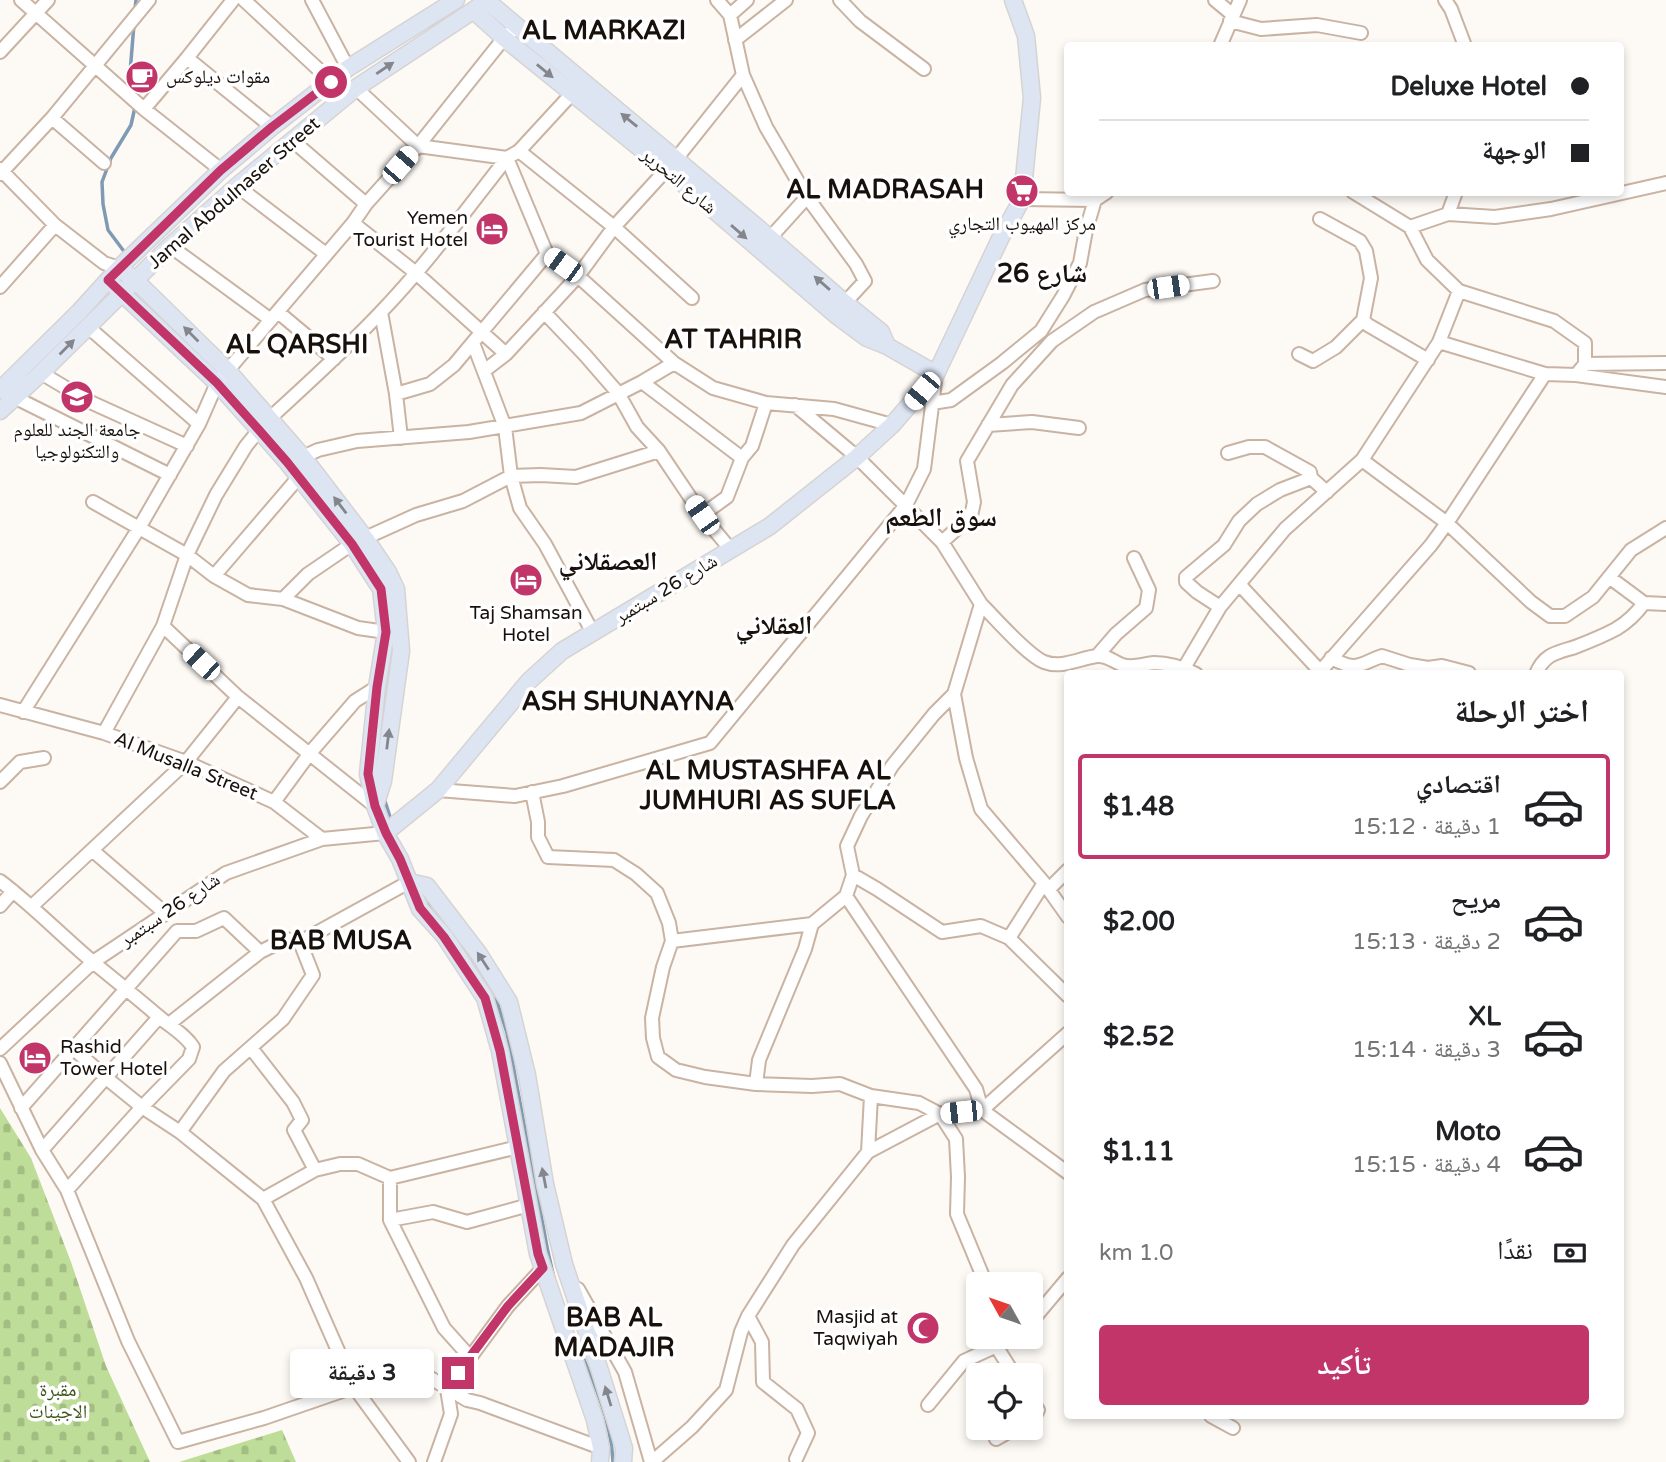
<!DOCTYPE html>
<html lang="ar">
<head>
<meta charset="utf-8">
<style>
	body { margin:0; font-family:"Varela Round","Noto Naskh Arabic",sans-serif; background:#f6f6f6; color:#202124; direction:rtl; height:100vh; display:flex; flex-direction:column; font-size:26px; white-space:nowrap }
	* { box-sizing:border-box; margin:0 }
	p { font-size:23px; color:#757577 }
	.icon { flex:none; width:38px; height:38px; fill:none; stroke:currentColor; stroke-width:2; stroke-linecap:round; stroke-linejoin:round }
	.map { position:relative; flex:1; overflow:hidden; direction:ltr }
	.side { position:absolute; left:1064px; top:670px; width:560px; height:749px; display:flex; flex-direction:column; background:#fff; border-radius:7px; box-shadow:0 4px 10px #0003; direction:rtl }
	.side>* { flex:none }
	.top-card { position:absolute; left:1064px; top:42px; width:560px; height:154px; border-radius:7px; box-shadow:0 4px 10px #0003; direction:rtl; display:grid; align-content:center; height:154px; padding:0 35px; background:#fff }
	.needle { width:46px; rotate:310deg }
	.tools { position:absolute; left:966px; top:1272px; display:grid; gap:14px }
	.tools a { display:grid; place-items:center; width:77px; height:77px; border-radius:7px; background:#fff; box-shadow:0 4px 10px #0003; font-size:35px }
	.end { position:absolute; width:32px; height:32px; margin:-16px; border:9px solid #c13569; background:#fff; box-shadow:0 0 0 4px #fff }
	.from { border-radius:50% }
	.bubble { position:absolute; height:49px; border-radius:7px; background:#fff; box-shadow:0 4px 10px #0003; font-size:23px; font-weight:800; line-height:49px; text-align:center; direction:rtl }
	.car { position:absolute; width:21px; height:42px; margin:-21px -10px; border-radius:9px; box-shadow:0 0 5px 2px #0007; background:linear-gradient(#fff 24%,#345 0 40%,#fff 0 76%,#345 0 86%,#fff 0) }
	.top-card b { display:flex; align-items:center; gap:24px; height:66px; font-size:26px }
	.top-card b+b { border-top:2px solid #e0e0e0 }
	.top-card i { width:18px; height:18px; background:#202124 }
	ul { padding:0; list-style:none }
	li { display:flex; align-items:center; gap:21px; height:105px; margin:0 14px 10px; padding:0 21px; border:4px solid transparent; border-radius:7px }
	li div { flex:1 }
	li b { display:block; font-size:26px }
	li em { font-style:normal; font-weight:800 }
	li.current { border-color:#c13569 }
	li>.icon { width:63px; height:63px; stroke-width:1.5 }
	h2 { padding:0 35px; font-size:32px; line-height:84px }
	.pay { display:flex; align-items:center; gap:18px; height:77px; padding:0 35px; font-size:26px }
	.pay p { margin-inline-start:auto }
	.cta { display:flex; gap:14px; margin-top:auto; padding:14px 35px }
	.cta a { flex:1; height:80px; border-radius:7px; background:#c13569; color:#fff; font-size:28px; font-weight:800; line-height:80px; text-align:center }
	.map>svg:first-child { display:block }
	.cemetery { fill:url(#cemetery-stones) }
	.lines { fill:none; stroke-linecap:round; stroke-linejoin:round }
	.stream { stroke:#7e9ab4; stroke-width:3.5 }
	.minor-casing { stroke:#c9b3a3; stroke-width:16 }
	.major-casing { stroke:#d5d4d3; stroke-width:19 }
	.minor { stroke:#fff; stroke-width:12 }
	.major { stroke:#dde5f3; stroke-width:16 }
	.oneway { fill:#84868b }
	.route { stroke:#c13569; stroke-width:9 }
	.labels { text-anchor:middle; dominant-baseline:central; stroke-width:7; stroke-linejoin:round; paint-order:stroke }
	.poi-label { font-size:19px; fill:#18110b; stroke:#fff }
	.street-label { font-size:19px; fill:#18110b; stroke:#fff }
	.park-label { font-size:19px; fill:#3c5317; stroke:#fff }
	.district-label { font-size:26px; font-weight:bold; fill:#18110b; stroke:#fff }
</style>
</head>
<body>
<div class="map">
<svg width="1666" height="1462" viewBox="0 0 1666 1462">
	<defs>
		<pattern id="cemetery-stones" width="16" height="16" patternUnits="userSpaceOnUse" patternTransform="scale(1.75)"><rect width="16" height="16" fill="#bedd98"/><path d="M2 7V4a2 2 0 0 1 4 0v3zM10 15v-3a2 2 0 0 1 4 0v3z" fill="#a3bd82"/></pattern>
	</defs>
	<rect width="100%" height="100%" fill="#fdf9f5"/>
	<path class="cemetery" d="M 0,1108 L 31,1158 L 71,1262 L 106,1366 L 150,1462 L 0,1462 Z
		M 282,1430 L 296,1462 L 179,1462 Z"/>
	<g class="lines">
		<path class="stream" d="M 135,9 L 136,0
			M 133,93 L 130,73 L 134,24
			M 126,254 L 108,230 L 103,204 L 102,182 L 111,158 L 131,125 L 135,107
			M 384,798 L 391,820
			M 424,894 L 432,910 L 442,923
			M 460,946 L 481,973 L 497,1002 L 507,1033 L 548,1252 L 554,1278
			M 577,1344 C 594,1382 611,1420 613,1462"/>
		<defs>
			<path id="minor" d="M 21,0 L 144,109 L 221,170
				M 244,0 L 332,82
				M 312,0 L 348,68
				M 717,0 L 730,15 L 743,75 L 766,127 L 807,197 L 856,264 L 865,281 L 841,307
				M 840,0 L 860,21 L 924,69
				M 1215,0 L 1233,15
				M 1445,0 L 1451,9 L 1465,46
				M 730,15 L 747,0
				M 1230,21 L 1261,29 L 1317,25 L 1361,33
				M 735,40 L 786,0
				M 1220,46 L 1240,0
				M 0,52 L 48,0
				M 187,58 L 272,127
				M 356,88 L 418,146 L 507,158 L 547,254 L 578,276 L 674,363 L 713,388 L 766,403 L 834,409 L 892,425
				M 144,109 L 187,58 L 233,0
				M 52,118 L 104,163
				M 293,141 L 366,204
				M 519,151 L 614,227 L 692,298
				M 0,169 L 55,225 L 104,263 L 119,268
				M 0,174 L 52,118 L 149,0
				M 237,186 L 326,254
				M 1353,192 L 1410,227 L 1427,260 L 1459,291 L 1554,321 L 1585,343 L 1585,364 L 1576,375
				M 1022,199 L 1095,200 L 1107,192
				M 1448,214 L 1495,217 L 1551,209 L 1666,183
				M 1320,219 L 1360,241 L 1366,251 L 1371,278 L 1363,320 L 1368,325 L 1428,360
				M 353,223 L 416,273 L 506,354
				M 1410,227 L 1448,214 L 1456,192
				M 770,238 L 807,197
				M 170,246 L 271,320
				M 0,287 L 55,225
				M 278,312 L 334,359
				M 381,312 L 396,394 L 401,438
				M 544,312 L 585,355 L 618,393 L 637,427 L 659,451 L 702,515 L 731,550
				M 87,326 L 199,424
				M 1439,342 L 1545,374 L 1576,375 L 1666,387
				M 473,343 L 505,427 L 511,476 L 520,508 L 545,544 L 593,633
				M 1299,354 L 1313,361 L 1336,347 L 1363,320
				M 1585,364 L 1666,363
				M 484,371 L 506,354 L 578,276 L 614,227 L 676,159 L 743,75
				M 41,373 L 88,401 L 187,446
				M 642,382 L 742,458
				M 396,394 L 430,384 L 454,365 L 547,254
				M 14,397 L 170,475
				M 932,403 L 951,400 L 1002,363 L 1041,331 L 1063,296 L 1080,263 L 1086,230 L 1095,200
				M 795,405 L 857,457 L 942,542 L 981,604 L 954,694 L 966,758 L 981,809 L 1044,883 L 1068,917
				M 269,419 C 307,384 346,349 381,312 C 427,264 466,210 507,158 L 519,151 L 578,87
				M 988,425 L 1032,422 L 1079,428
				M 1228,453 L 1249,447 L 1265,447 L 1310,472 L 1311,478
				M 303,457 L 318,450 L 357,441 L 469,432 L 581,413 L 642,382 L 674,363
				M 1362,460 L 1447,523 L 1531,602 L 1550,616 L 1565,616 L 1593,597 L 1631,550 L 1666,528
				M 93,502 L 187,555 L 214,576 L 248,595 L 283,599 L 358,628 L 386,632
				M 702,515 L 727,497 L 742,458 L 752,446 L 766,403
				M 942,542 L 971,516 L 974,502 L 967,461 L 1012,385 L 1052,341 L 1094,312 L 1145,290 L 1213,281
				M 214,576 L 298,478
				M 1609,577 L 1644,603 L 1666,604
				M 1239,584 L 1320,671
				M 283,599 L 308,574 L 352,544 L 416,515 L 463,501 L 511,476 L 541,475 L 576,477 L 659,451
				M 981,604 C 995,618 1027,655 1044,662 C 1062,669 1080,658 1097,656 C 1110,655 1116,665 1127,666 C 1136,667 1145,664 1154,663 C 1169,663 1182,667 1196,674
				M 1220,607 L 1197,592 L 1186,582 L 1186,577 L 1224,545 L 1239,521 L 1257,504 L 1280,490 L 1311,478 L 1327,492
				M 163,626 L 238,697 L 375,806
				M 1097,656 L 1116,634 L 1146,608 L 1149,590 L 1134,558
				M 1331,658 C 1358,672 1357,665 1382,656 L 1410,665 L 1428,668 L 1442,666 L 1469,673
				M 1184,668 L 1220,607 L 1285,529 L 1362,460 L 1439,342 L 1459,291
				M 1318,674 L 1431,545 L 1447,523 L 1545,374
				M 1536,674 C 1544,654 1556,653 1575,647 C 1588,642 1603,636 1616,629 C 1628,622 1636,614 1644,603
				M 954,694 L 934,714 L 892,766 L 861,816 L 847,846 L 853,875 L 846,896 L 976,1089 L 982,1110 L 1068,1173
				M 0,705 L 104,733 L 186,762 L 274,802 L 322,839
				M 23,712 L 139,528 L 199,424 L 217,383 L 353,223 L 366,204 L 418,146 L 504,38 L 517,27
				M 104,733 L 163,626 L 187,555 L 216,495 L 246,446 L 259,430
				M 0,782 L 20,762 L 44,758
				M 438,790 L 515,796 L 563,786 L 710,743 L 906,505 L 924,469 L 936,374
				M 532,792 L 538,822 L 538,837 L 548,857 L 614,860 L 636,874 L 657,893 L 669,923 L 672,941 L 663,967 L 652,1018 L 653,1038 L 658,1057 L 676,1070 L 705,1077 L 756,1084 L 812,1086 L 840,1084 L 871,1096
				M 274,802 L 310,753 L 355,701 L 377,687
				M 92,850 L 165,913
				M 853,875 L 877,889 L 942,932 L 981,926 L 1009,938 L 1068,996
				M 0,881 C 33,906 62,936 94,963 C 115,980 136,997 157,1015 C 169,1026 184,1033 193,1047 L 189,1059 L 142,1107 L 67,1190
				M 1049,889 L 1068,870
				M 0,906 L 13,891
				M 32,906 L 186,762 L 238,697
				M 1009,938 L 1044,883
				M 672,941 L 812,924
				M 169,1024 L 260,952 L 286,939 L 300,942 L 409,882
				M 251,1048 L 293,1102 L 302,1120 L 294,1130 L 315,1170
				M 0,1049 L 93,962 L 226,873 L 322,839 L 385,833
				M 74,1049 L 105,1077 L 142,1107 L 180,1132 L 263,1199 L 306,1278 L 354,1387 L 409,1462
				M 0,1063 L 42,1150 L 67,1190 L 128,1341 L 178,1442 L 264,1418 L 354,1387 L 400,1365 L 414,1368 L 467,1400 L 480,1403 L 601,1448
				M 756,1084 L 759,1060 L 805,949 L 812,924 L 846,896
				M 21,1108 L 177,931 L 196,931 L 224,918 L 260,952
				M 180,1132 L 224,1071 L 283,1019 L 313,975 L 300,942
				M 42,1150 L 159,1017
				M 390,1178 L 390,1220 L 444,1328 L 470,1357
				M 263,1199 L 315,1170 L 340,1164 L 358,1164 L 390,1178 L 518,1147
				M 390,1220 L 433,1212 L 467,1222 L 529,1205
				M 986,1284 L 957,1214 L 958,1177 L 956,1139 L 940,1114 L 982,1110 L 1068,1033
				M 578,1289 L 625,1372 L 651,1462
				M 748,1316 L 762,1342 L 763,1382 L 797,1409 L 808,1433 L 796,1459
				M 1031,1322 L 1068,1278
				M 996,1346 L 1015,1376
				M 1031,1399 L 1038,1410 L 1035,1416 L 1031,1419
				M 928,1405 L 964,1361 L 1016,1337
				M 1211,1416 L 1233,1428
				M 996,1439 L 1015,1428
				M 434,1462 L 451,1414 L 447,1389 L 508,1306 L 543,1268
				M 652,1462 L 692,1427 L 726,1390 L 741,1332 L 748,1316 L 793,1245 L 868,1152 L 940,1114 L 919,1103 L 871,1096 L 868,1152"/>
			<path id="major" d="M 487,1 L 770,238 L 844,302 L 881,332 L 887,346
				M 474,11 L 504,38 L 666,169 L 836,315 L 867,338 L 887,346 L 936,374
				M 119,268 L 135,280 L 228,371 L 303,457 L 365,538 L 388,572 L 396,589 L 401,651 L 383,781 L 376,803
				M 108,280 L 217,383 L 259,430 L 287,462 L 352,544 L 381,589 L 386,632 L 377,687 L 368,774 L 375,806 L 385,833 L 400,859 L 420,909 L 445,937 L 485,998 L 500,1051 L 538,1254 L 595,1420 L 601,1448 L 600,1462
				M 0,390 L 80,311 L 119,268 L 221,170 L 272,127 L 348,68 L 456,0
				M 0,411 L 41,373 L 170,246 L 237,186 L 356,88 L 489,0
				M 385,833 L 438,790 L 529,681 L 562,651 L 770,526 L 857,457 L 892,425 L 936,374 L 1000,239 L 1022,199 L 1032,98 L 1026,36 L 1013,0
				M 409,882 L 427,886 L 479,954 L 509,1002 L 527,1075 L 545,1184 L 564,1264 L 600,1371 L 624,1448 L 623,1462"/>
		</defs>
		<use href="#minor" class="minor-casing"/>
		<use href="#major" class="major-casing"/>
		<use href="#minor" class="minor"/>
		<use href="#major" class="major"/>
	</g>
	<defs><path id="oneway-solid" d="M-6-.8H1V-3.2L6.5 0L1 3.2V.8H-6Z" transform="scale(1.75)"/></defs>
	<g class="oneway">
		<use href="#oneway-solid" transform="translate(385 68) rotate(-34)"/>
		<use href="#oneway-solid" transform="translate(545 71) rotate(39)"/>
		<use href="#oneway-solid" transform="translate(629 120) rotate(-141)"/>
		<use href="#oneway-solid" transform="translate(739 232) rotate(41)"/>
		<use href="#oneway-solid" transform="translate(822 283) rotate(-139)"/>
		<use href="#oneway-solid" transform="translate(191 334) rotate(-135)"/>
		<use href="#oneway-solid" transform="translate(67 347) rotate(-45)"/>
		<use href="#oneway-solid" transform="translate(340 505) rotate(-127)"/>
		<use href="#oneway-solid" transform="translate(388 739) rotate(-83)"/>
		<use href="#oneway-solid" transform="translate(483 961) rotate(-123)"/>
		<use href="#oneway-solid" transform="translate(544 1178) rotate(-101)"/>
		<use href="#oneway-solid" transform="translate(608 1396) rotate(-107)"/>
	</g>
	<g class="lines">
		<path class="route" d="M 331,82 L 272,127 L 221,170 L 108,280 L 217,383 L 259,430 L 287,462 L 352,544 L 381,589 L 386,632 L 377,687 L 368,774 L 375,806 L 386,833 L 400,859 L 420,908 L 444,937 L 485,998 L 500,1051 L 538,1254 L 543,1268 L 508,1306 L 458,1373"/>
	</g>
	<defs>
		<symbol id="cafe-disc" viewBox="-11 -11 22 22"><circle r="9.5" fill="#c13569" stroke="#fff"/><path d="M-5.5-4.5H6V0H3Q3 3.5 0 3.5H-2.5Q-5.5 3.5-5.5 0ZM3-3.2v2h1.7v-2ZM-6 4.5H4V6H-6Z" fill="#fff"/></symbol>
		<symbol id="supermarket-disc" viewBox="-11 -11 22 22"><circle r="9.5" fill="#c13569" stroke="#fff"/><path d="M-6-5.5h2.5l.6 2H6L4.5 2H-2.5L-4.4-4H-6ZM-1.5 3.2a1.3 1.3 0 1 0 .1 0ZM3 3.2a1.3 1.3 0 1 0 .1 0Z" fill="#fff"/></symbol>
		<symbol id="hotel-disc" viewBox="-11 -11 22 22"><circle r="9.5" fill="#c13569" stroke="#fff"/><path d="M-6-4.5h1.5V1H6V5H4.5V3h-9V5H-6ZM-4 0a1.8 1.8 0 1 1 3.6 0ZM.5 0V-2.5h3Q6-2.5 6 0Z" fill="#fff"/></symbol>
		<symbol id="university-disc" viewBox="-11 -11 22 22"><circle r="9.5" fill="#c13569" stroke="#fff"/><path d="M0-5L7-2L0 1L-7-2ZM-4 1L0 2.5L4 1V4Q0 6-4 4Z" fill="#fff"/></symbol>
		<symbol id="mosque-disc" viewBox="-11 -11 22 22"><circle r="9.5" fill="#c13569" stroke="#fff"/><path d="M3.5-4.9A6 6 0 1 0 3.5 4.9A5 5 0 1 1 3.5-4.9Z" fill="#fff"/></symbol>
	</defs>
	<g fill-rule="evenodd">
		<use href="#cafe-disc" x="123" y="58" width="38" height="38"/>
		<use href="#supermarket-disc" x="1003" y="172" width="38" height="38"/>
		<use href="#hotel-disc" x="473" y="210" width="38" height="38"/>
		<use href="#university-disc" x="58" y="378" width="38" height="38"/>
		<use href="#hotel-disc" x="507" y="561" width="38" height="38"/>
		<use href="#hotel-disc" x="16" y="1039" width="38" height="38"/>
		<use href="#mosque-disc" x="904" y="1309" width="38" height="38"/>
	</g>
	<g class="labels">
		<g class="poi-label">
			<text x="166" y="77" text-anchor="start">مقوات ديلوكس</text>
			<text x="468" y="218" text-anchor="end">Yemen<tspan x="468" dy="22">Tourist Hotel</tspan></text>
			<text x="1022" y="224">مركز المهيوب التجاري</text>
			<text x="77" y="430">جامعة الجند للعلوم<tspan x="77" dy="22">والتكنولوجيا</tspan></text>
			<text x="526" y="613">Taj Shamsan<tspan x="526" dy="22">Hotel</tspan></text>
			<text x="60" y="1047" text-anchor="start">Rashid<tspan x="60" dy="22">Tower Hotel</tspan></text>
			<text x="898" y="1317" text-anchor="end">Masjid at<tspan x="898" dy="22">Taqwiyah</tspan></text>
		</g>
		<g class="street-label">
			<text transform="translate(679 181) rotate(40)">شارع التحرير</text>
			<text transform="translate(234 193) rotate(-41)">Jamal Abdulnaser Street</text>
			<text transform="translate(666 589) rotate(-31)">شارع 26 سبتمبر</text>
			<text transform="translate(186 766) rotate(22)">Al Musalla Street</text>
			<text transform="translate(170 910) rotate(-34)">شارع 26 سبتمبر</text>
		</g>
		<g class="park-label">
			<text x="58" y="1390">مقبرة<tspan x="58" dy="22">الاجينات</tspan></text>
		</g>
		<g class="district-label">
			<text x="604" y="30">AL MARKAZI</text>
			<text x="885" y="189">AL MADRASAH</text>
			<text x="1042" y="273">شارع 26</text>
			<text x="733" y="339">AT TAHRIR</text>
			<text x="297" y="344">AL QARSHI</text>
			<text x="941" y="517">سوق الطعم</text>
			<text x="608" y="561">العصقلاني</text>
			<text x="774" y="625">العقلاني</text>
			<text x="628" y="701">ASH SHUNAYNA</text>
			<text x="768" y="770">AL MUSTASHFA AL<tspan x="768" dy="30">JUMHURI AS SUFLA</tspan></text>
			<text x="341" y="940">BAB MUSA</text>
			<text x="614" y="1317">BAB AL<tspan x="614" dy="30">MADAJIR</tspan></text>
		</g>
	</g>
</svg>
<div class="tools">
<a><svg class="needle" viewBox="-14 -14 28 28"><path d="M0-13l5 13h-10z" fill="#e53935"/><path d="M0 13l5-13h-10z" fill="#757577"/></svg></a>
<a><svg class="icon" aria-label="locate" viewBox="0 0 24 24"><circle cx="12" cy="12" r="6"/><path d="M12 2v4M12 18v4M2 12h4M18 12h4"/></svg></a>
</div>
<i class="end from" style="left:331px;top:82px"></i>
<i class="end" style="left:458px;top:1373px"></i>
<div class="bubble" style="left:290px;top:1349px;width:144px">3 دقيقة</div>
<i class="car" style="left:400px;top:165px;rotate:41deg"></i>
<i class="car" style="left:563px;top:265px;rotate:306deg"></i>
<i class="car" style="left:1168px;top:287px;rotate:82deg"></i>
<i class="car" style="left:922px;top:391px;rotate:220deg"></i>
<i class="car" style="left:702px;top:515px;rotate:325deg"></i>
<i class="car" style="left:201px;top:662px;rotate:313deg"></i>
<i class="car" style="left:961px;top:1112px;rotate:264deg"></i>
<div class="top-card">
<b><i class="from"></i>Deluxe Hotel</b>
<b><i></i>الوجهة</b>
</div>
<section class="side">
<h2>اختر الرحلة</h2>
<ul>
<li class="current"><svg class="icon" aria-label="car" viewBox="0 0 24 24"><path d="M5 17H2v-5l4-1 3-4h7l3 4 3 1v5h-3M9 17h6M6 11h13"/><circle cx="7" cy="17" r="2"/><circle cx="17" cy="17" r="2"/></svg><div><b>اقتصادي</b><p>1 دقيقة · 15:12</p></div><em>$1.48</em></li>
<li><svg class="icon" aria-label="car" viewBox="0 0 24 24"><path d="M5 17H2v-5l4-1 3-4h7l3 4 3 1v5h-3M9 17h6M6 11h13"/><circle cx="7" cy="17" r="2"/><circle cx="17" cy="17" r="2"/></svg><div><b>مريح</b><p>2 دقيقة · 15:13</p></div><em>$2.00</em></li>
<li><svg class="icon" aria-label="car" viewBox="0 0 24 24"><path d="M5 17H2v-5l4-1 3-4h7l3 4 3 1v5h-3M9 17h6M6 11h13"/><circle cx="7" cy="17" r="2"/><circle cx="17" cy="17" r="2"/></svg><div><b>XL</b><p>3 دقيقة · 15:14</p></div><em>$2.52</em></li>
<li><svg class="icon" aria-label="car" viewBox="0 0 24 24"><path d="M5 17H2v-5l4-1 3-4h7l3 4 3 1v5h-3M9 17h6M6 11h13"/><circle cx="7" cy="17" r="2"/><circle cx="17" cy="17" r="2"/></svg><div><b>Moto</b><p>4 دقيقة · 15:15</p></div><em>$1.11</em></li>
</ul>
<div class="pay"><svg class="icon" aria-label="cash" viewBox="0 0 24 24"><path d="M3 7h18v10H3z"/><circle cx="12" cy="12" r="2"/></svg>نقدًا<p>1.0 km</p></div>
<div class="cta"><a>تأكيد</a></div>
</section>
</div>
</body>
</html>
